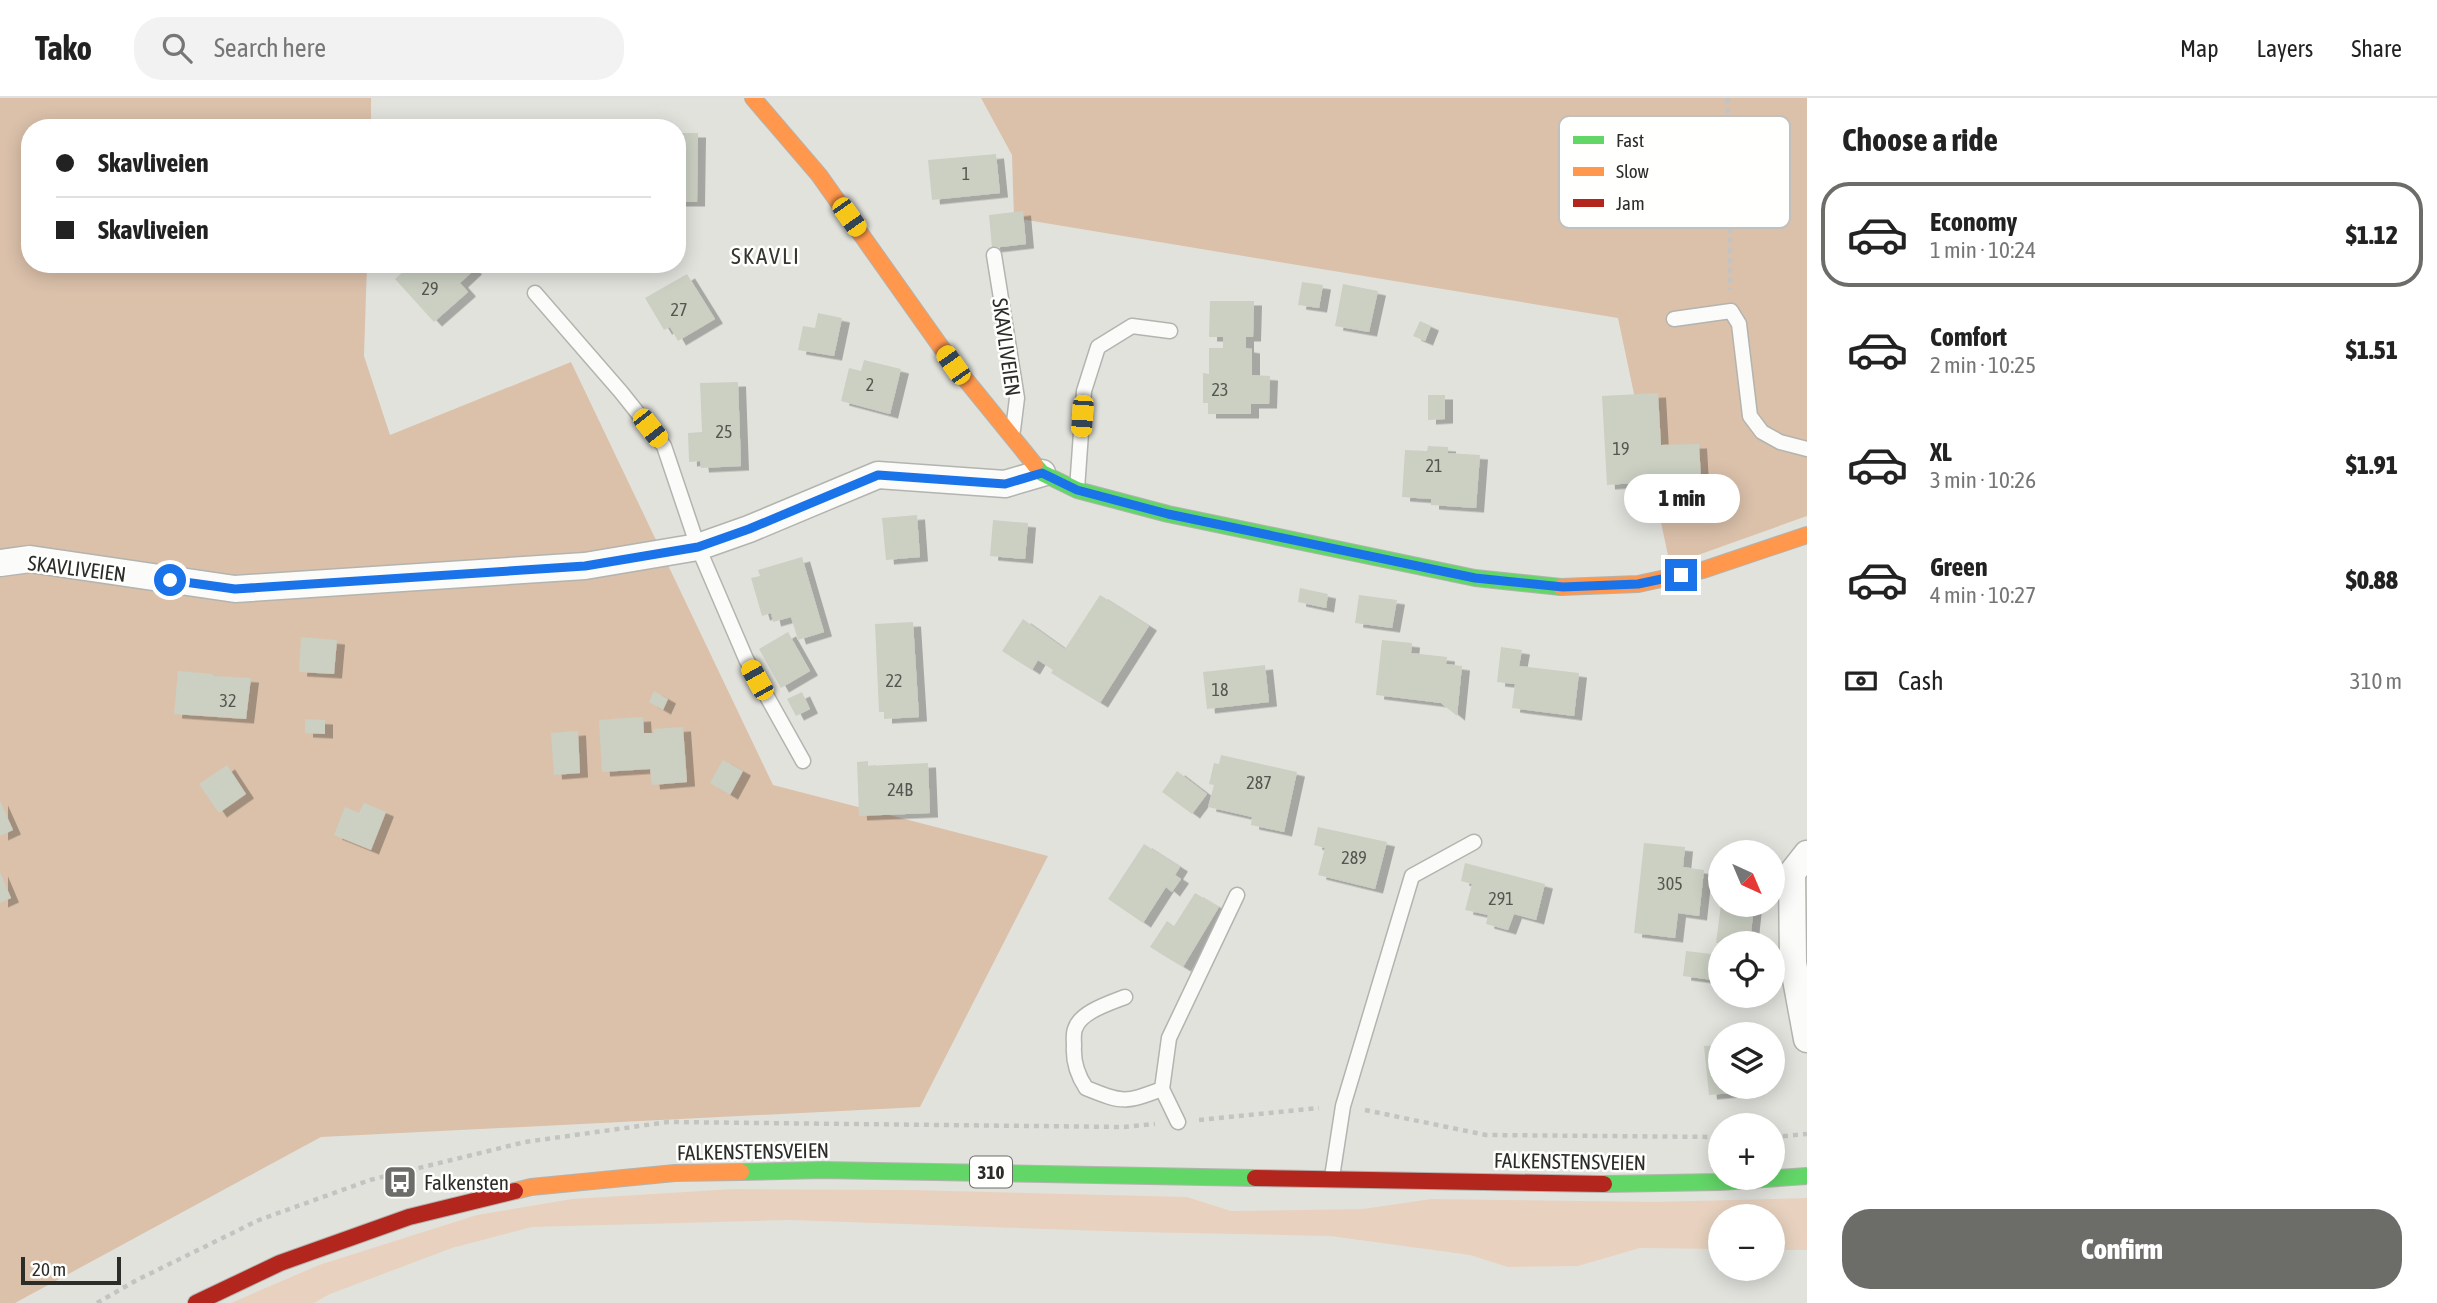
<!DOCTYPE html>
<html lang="en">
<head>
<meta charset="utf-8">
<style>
	body { margin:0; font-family:"Asap Condensed",sans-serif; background:#f2f2f2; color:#222; height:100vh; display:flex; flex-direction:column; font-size:26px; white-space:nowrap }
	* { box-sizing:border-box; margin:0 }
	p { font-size:23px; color:#767676 }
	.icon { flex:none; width:38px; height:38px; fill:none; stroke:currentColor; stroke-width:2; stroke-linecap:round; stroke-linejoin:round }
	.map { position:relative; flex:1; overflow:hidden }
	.panel { display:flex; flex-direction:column; background:#fff; width:630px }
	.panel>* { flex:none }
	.guide { position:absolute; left:21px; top:21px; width:665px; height:154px; border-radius:28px; box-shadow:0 4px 18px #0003; display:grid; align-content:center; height:154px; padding:0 35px; background:#fff }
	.needle { width:46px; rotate:136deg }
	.fabs { position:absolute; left:1708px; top:742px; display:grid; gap:14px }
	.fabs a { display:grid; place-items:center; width:77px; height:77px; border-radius:50%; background:#fff; box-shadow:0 4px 18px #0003; font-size:35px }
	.scale { position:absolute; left:21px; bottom:18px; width:100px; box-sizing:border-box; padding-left:7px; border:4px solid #2c2c29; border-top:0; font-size:19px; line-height:24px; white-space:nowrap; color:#2c2c29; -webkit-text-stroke:5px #fffffe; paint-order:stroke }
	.end { position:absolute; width:32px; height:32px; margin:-16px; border:9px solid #1a73e8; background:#fff; box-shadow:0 0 0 4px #fff }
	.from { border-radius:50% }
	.bubble { position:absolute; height:49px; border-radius:24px; background:#fff; box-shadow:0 4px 18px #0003; font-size:23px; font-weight:800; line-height:49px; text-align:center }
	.car { position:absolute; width:21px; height:42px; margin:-21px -10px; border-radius:9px; box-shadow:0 0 5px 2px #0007; background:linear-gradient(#f5c518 24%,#345 0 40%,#f5c518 0 76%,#345 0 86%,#f5c518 0) }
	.guide b { display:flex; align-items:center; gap:24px; height:66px; font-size:26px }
	.guide b+b { border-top:2px solid #e0e0e0 }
	.guide i { width:18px; height:18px; background:#222 }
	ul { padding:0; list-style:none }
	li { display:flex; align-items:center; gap:21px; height:105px; margin:0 14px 10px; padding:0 21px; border:4px solid transparent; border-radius:28px }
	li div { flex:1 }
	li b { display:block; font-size:26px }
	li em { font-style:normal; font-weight:800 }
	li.current { border-color:#6c6c68 }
	li>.icon { width:63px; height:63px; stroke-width:1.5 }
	h2 { padding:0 35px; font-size:32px; line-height:84px }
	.pay { display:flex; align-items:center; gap:18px; height:77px; padding:0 35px; font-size:26px }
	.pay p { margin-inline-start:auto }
	.action { display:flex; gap:14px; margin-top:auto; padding:14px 35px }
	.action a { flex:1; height:80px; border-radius:28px; background:#6c6c68; color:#fff; font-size:28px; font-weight:800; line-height:80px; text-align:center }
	header { display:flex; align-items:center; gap:42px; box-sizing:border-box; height:98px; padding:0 35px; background:#fff; border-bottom:2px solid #e0e0e0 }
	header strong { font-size:33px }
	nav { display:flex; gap:38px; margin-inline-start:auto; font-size:24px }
	.search { width:490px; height:63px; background:#f2f2f2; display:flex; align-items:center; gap:18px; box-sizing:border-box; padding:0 24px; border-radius:28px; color:#767676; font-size:26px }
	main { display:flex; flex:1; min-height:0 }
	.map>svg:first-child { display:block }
	.green { fill:#e8d2bf }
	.forest { fill:#dbc1aa }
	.building { fill:#cbd0c3; filter:url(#shadow) }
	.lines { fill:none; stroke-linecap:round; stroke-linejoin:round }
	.lane-casing { stroke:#b3b3af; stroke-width:17 }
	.street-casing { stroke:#b3b3af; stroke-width:29 }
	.fast-casing { stroke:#b3b3af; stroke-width:18 }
	.slow-casing { stroke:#b3b3af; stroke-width:18 }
	.jam-casing { stroke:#b3b3af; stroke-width:18 }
	.path { stroke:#c3c3c1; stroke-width:4.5; stroke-dasharray:5 5; stroke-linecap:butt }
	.lane { stroke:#fbfbfa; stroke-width:14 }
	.street { stroke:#fbfbfa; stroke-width:26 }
	.fast { stroke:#63d668; stroke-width:16 }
	.slow { stroke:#ff974d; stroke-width:16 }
	.jam { stroke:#b3261e; stroke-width:16 }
	.route { stroke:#1a73e8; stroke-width:9 }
	.labels { text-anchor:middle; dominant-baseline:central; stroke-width:5; stroke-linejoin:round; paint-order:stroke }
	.number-label { font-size:18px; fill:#545650 }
	.shield { fill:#fffffe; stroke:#6b6b69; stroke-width:2 }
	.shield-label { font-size:19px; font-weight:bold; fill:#2c2c29 }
	.street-label { font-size:21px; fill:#2c2c29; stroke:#fffffe }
	.poi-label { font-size:21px; fill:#2c2c29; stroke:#fffffe; text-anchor:start }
	.neighbourhood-label { font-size:23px; letter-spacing:2px; fill:#363630; stroke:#fffffe }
	.key { fill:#fffffe; stroke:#c0c0be; stroke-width:2 }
	.key-label { font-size:19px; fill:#2c2c29 }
</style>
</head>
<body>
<header>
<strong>Tako</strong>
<div class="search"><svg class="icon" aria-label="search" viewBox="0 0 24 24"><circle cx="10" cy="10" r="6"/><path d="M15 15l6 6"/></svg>Search here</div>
<nav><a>Map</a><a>Layers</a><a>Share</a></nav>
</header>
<main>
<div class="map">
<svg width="1807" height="1205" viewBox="0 0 1807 1205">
	<defs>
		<filter id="shadow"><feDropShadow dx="8" dy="4.5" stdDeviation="0" flood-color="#0004"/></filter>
	</defs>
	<rect width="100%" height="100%" fill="#e2e2dd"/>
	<path class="green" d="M 733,1091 L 912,1092 L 1187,1099 L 1231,1113 L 1363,1111 L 1431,1101 L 1655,1104 L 1807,1100 L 1807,1152 L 1773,1152 L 1773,1118 L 1720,1118 L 1720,1151 L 1640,1150 L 1578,1168 L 1508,1169 L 1470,1157 L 1330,1138 L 1134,1134 L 788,1122 L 532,1129 L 452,1150 L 330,1196 L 314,1205 L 231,1205 L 319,1167 L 477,1117 L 572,1101 Z"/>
	<path class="forest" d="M 0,0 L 371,0 L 371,30 L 30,30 L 30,166 L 367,166 L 364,258 L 390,337 L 571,264 L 773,687 L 1048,758 L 920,1009 L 321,1039 L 15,1205 L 0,1205 Z
		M 981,0 L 1807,0 L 1807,418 L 1670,467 L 1618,220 L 1014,120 L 1012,57 Z"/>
	<path class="building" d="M 677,35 L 698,35 L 697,104 L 677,104 Z
		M 996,56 L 1000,95 L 932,102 L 928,62 Z
		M 1023,113 L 1026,146 L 992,150 L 989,117 Z
		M 412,166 L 469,166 L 474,172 L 460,185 L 468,194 L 434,224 L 395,181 Z
		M 687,176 L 715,221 L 678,243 L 670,229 L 664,232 L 645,200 Z
		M 1302,184 L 1323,187 L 1319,210 L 1298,207 Z
		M 1343,186 L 1378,193 L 1369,234 L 1335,228 Z
		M 1210,203 L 1254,203 L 1253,239 L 1246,239 L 1246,250 L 1252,251 L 1252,277 L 1270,278 L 1269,306 L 1251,306 L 1251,316 L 1208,316 L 1208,305 L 1203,305 L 1203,275 L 1209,276 L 1209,250 L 1223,250 L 1223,239 L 1209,239 Z
		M 818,215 L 842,220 L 834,258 L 798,252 L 803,228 L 815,230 Z
		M 1420,223 L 1431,228 L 1425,243 L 1413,238 Z
		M 864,262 L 901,271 L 890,316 L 841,303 L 849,270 L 861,273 Z
		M 738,284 L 741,368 L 701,370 L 700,363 L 689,364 L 688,335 L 702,334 L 700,285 Z
		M 1658,295 L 1661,347 L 1699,346 L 1701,380 L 1607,387 L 1602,298 Z
		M 1428,297 L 1445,297 L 1445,321 L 1428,322 Z
		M 1428,348 L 1448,349 L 1448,355 L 1480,357 L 1476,410 L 1431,407 L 1431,401 L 1402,399 L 1405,352 L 1427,353 Z
		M 917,417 L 920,459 L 886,462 L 882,420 Z
		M 993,422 L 1028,425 L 1025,461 L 990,458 Z
		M 802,459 L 824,534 L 798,542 L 791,519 L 773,524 L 771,515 L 762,518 L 751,480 L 760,478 L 758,472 Z
		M 1300,490 L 1328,496 L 1326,510 L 1298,504 Z
		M 1100,497 L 1149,528 L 1100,605 L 1051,575 L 1053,572 L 1038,562 L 1032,572 L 1002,553 L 1023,521 L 1065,551 Z
		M 1359,497 L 1397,502 L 1392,530 L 1355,525 Z
		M 913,524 L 919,619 L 884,621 L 884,614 L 879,614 L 875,526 Z
		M 788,534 L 810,573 L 781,590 L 759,551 Z
		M 301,539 L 337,542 L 334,576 L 299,574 Z
		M 1382,542 L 1412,545 L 1411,555 L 1447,559 L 1446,566 L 1462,568 L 1457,618 L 1441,605 L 1376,597 Z
		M 1501,549 L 1522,552 L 1519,568 L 1579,575 L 1574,618 L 1512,610 L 1515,586 L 1497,584 Z
		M 1265,567 L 1269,604 L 1207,611 L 1203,574 Z
		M 178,573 L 213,576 L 213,578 L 251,580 L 246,621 L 174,616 Z
		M 654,593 L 668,601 L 663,612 L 649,604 Z
		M 802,594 L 810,611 L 796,618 L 787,601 Z
		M 643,619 L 644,635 L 654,635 L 653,631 L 683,629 L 687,684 L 652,687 L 650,671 L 602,674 L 599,622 Z
		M 305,621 L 325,622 L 325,636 L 305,635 Z
		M 578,633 L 580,675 L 554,677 L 551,635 Z
		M 1221,657 L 1297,674 L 1284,734 L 1251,727 L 1252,719 L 1208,709 L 1214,687 L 1209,686 L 1214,665 L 1219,666 Z
		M 723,662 L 743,673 L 730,697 L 710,685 Z
		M 868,663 L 868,668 L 928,665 L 930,715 L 859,718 L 857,664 Z
		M 227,667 L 246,696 L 219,715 L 199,686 Z
		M 1177,673 L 1207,696 L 1192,716 L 1162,694 Z
		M 0,703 L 13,732 L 0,738 Z
		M 364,705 L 386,714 L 371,752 L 334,737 L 345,709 L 359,715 Z
		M 1318,729 L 1387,744 L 1375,791 L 1318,777 L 1325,750 L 1314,747 Z
		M 1644,745 L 1685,749 L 1683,769 L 1704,772 L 1699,818 L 1678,815 L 1675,840 L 1634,835 Z
		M 1144,746 L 1180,769 L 1175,777 L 1181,781 L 1172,794 L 1166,789 L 1143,825 L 1108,801 Z
		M 1465,765 L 1545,786 L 1536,822 L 1514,816 L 1508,832 L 1486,826 L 1488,817 L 1465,812 L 1472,786 L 1461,783 Z
		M 0,774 L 11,800 L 0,805 Z
		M 1195,795 L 1219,809 L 1183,869 L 1150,849 L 1167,823 L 1174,828 Z
		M 1721,807 L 1754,807 L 1750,845 L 1716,845 Z
		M 1686,853 L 1720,857 L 1720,883 L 1683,878 Z
		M 1716,947 L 1717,953 L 1720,953 L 1720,989 L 1750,989 L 1751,993 L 1709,997 L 1704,948 Z"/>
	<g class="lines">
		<defs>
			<path id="lane" d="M 994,157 L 1017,300 L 1013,332
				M 535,195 L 621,294 L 664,348 L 698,449 L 746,561 L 803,663
				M 1674,221 L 1731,213 L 1739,226 L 1750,318 L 1762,334 L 1780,344 L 1807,351
				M 1077,391 L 1084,293 L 1098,249 L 1132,228 L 1170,233
				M 1125,899 C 1110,905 1080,914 1075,931 C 1073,936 1074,943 1074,948 C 1073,963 1078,978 1086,990 C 1123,1005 1125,1005 1162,991
				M 1178,1024 L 1162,991 L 1169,940 L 1237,797
				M 1332,1079 L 1343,1008 L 1412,778 L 1474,744"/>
			<path id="street" d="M 0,465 L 30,461 L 235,491 L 585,468 L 698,449 L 749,431 L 878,377 L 1005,386 L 1042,375
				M 1807,756 L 1792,775 L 1793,865 L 1807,941"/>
			<path id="fast" d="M 1035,367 L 1042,375 L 1077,392 L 1168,416 L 1475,480 L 1561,489
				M 741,1074 L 822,1072 L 1255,1080
				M 1604,1086 L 1720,1084 L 1807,1078"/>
			<path id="slow" d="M 753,0 L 819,77 L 953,266 L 1035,367
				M 1561,489 L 1638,486 L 1703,472 L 1807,437
				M 515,1093 L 531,1089 L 675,1075 L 741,1074"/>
			<path id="jam" d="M 1255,1080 L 1604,1086
				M 196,1205 L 280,1165 L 409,1119 L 515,1093"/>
		</defs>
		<use href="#lane" class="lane-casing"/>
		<use href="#street" class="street-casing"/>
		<use href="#fast" class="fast-casing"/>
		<use href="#slow" class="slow-casing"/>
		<use href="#jam" class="jam-casing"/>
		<path class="path" d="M 1727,0 L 1730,71 L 1730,192
			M 1365,1012 L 1486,1037 L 1720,1039
			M 1199,1022 L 1319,1010
			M 1773,1039 L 1807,1036
			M 97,1205 L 137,1182 L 259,1122 L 370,1082 L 525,1044 L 668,1024 L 1124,1029 L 1155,1026"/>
		<use href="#lane" class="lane"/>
		<use href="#street" class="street"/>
		<use href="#fast" class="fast"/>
		<use href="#slow" class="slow"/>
		<use href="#jam" class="jam"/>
	</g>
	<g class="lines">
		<path class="route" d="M 170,482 L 235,491 L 585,468 L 698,449 L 749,431 L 878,377 L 1005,386 L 1042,375 L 1077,392 L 1168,416 L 1475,480 L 1563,489 L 1638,486 L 1681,477"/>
	</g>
	<defs>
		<symbol id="bus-square" viewBox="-11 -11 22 22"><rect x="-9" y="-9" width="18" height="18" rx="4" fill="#6c6c68" stroke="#fffffe"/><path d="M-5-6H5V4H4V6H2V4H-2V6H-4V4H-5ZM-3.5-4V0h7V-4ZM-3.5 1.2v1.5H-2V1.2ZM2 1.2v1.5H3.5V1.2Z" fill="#fff"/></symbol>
	</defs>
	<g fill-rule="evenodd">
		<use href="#bus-square" x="381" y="1065" width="38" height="38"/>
	</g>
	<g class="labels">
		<g class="number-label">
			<text x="966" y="75">1</text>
			<text x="430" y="190">29</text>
			<text x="679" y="211">27</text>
			<text x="870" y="286">2</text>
			<text x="1220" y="291">23</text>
			<text x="724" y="333">25</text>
			<text x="1621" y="350">19</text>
			<text x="1434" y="367">21</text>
			<text x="894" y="582">22</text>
			<text x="1220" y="591">18</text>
			<text x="228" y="602">32</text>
			<text x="1259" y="684">287</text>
			<text x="900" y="691">24B</text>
			<text x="1354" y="759">289</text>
			<text x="1670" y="785">305</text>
			<text x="1501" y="800">291</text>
		</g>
		<rect class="shield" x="970" y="1058.5" width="42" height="31" rx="5"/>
		<g class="shield-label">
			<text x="991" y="1074">310</text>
		</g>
		<g class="street-label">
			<text transform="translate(1007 249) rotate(82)">SKAVLIVEIEN</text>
			<text transform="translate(77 470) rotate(7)">SKAVLIVEIEN</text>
			<text transform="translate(753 1053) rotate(-1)">FALKENSTENSVEIEN</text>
			<text transform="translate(1570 1063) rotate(1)">FALKENSTENSVEIEN</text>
		</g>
		<g class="poi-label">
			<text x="424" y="1084">Falkensten</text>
		</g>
		<g class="neighbourhood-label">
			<text x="766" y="158">SKAVLI</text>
		</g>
	</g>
	<rect x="1559" y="18" width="231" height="112" rx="10" class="key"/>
	<rect x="1573" y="38" width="31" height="8" fill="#63d668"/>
	<rect x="1573" y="69" width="31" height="9" fill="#ff974d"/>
	<rect x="1573" y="101" width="31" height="8" fill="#b3261e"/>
	<g class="key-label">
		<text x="1616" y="49">Fast</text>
		<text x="1616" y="80">Slow</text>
		<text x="1616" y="112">Jam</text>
	</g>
</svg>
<div class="fabs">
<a><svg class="needle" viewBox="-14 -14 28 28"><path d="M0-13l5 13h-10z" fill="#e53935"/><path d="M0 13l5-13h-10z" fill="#767676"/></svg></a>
<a><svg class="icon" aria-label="locate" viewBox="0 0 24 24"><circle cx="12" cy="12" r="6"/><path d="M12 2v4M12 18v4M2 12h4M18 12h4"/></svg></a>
<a><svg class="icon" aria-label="layers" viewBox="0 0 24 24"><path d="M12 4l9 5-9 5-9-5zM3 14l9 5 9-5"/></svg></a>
<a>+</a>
<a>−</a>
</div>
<div class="scale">20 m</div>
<i class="end from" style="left:170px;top:482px"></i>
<i class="end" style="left:1681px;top:477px"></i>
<div class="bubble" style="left:1624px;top:376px;width:116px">1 min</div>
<i class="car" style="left:849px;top:119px;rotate:145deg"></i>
<i class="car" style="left:953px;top:267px;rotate:325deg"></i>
<i class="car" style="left:1082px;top:318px;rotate:184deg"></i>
<i class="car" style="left:650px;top:330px;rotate:142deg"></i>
<i class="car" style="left:757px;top:582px;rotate:331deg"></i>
<div class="guide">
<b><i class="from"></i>Skavliveien</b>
<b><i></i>Skavliveien</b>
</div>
</div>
<section class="panel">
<h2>Choose a ride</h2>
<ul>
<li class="current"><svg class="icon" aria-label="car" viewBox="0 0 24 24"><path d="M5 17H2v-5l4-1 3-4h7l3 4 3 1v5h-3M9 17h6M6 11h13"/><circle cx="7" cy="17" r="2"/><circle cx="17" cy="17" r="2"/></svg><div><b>Economy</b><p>1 min · 10:24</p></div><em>$1.12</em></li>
<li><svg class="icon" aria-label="car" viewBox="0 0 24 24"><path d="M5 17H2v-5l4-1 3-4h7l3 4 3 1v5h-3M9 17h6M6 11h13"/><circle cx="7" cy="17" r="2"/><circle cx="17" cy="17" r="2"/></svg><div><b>Comfort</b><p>2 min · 10:25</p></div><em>$1.51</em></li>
<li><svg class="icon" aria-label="car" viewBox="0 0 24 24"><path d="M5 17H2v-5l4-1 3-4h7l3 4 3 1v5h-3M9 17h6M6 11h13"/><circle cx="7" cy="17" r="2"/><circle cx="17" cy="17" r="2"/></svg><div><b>XL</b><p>3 min · 10:26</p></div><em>$1.91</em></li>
<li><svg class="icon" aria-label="car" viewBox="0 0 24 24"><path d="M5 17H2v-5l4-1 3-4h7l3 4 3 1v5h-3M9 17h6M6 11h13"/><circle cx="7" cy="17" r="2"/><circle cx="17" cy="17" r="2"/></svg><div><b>Green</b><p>4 min · 10:27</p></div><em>$0.88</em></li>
</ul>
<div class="pay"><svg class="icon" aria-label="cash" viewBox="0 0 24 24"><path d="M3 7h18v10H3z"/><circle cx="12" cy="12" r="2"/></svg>Cash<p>310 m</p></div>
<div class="action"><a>Confirm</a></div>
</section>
</main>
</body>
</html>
